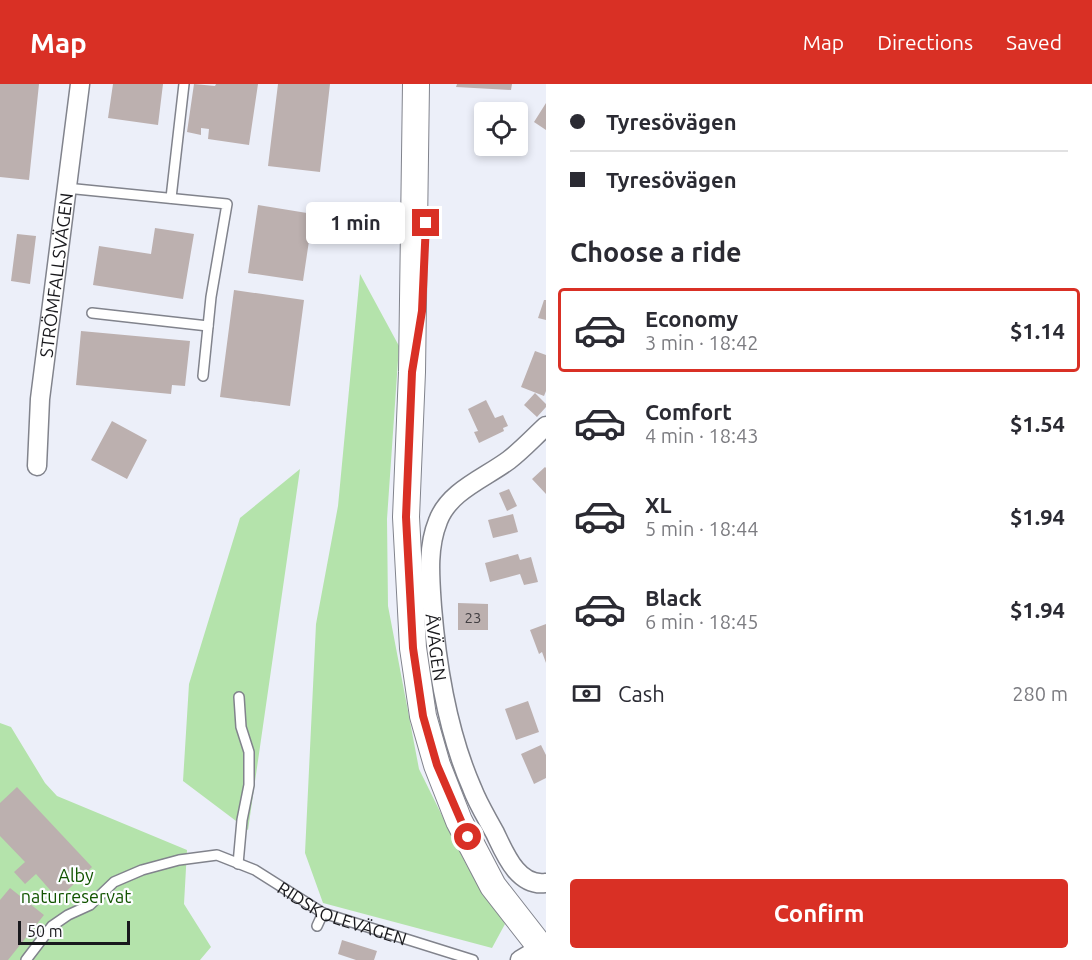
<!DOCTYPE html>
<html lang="en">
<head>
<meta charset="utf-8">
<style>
	body { margin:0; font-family:Ubuntu,sans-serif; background:#f2f2f3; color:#2b2b33; height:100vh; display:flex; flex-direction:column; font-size:22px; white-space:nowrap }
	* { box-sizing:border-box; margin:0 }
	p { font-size:20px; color:#7c7c81 }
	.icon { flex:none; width:33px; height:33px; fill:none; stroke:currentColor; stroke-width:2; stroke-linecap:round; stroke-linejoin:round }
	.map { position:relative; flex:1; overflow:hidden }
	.panel { display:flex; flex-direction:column; background:#fff; width:546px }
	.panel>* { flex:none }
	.top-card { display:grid; align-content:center; height:132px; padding:0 24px; background:#fff }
	.controls { position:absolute; left:474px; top:18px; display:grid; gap:12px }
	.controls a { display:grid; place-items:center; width:54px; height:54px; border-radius:6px; background:#fff; box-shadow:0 3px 9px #0003; font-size:30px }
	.scale { position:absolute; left:18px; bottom:15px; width:112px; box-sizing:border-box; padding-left:6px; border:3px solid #19191d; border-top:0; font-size:16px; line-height:21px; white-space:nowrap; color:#19191d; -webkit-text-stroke:4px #fcfdff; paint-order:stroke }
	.end { position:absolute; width:27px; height:27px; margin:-14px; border:8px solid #d93025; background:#fff; box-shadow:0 0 0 3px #fff }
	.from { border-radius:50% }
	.bubble { position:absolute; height:42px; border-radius:6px; background:#fff; box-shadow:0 3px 9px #0003; font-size:20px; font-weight:700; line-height:42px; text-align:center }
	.top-card b { display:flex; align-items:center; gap:21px; height:57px; font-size:22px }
	.top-card b+b { border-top:2px solid #e1e1e2 }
	.top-card i { width:15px; height:15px; background:#2b2b33 }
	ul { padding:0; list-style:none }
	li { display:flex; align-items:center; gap:18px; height:84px; margin:0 12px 9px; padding:0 12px; border:3px solid transparent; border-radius:6px }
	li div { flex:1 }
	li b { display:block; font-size:22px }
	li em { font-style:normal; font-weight:700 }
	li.selected { border-color:#d93025 }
	li>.icon { width:54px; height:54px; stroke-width:1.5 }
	h2 { padding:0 24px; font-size:27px; line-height:72px }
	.pay { display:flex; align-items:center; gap:15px; height:66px; padding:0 24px; font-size:22px }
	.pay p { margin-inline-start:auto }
	.action { display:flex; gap:12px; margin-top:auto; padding:12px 24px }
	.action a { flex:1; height:69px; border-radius:6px; background:#d93025; color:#fff; font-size:24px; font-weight:700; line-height:69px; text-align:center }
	header { display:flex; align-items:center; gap:36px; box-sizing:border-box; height:84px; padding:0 30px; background:#d93025; color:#fff }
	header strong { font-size:28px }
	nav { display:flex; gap:33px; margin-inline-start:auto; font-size:21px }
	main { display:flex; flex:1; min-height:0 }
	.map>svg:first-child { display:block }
	.green { fill:#b4e3ab }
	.building { fill:#bcb0af }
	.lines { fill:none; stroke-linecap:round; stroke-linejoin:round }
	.service-casing { stroke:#81838c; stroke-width:12 }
	.minor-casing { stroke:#81838c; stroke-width:21 }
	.secondary-casing { stroke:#81838c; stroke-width:28 }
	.service { stroke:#fff; stroke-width:9 }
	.minor { stroke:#fff; stroke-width:18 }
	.secondary { stroke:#fff; stroke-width:26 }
	.route { stroke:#d93025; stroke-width:8 }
	.labels { text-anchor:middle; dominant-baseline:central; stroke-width:4.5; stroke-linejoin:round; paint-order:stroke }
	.number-label { font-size:15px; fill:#423f42 }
	.street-label { font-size:18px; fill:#19191d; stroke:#fcfdff }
	.park-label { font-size:18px; fill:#125400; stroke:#fcfdff }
</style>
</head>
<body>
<header>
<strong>Map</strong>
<nav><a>Map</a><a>Directions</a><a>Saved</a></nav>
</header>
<main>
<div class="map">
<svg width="546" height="876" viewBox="0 0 546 876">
	<rect width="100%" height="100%" fill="#eceff9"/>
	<path class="green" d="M 360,190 L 399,262 L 387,435 L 388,522 L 419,685 L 467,782 L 505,840 L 492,864 L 323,819 L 305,769 L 316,540 L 338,422 Z
		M 300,385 L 248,746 L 183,697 L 189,600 L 240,434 Z
		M 0,639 L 11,643 L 45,699 L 57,712 L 187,766 L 184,820 L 211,863 L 200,876 L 0,876 Z"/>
	<path class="building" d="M 0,0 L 39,0 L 29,96 L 0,93 Z
		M 113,0 L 163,0 L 158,41 L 108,34 Z
		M 194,0 L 215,2 L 216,0 L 258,0 L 249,61 L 208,55 L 209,45 L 201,44 L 201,51 L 187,48 Z
		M 278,0 L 330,0 L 320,88 L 268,82 Z
		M 457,0 L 512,0 L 511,6 L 456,3 Z
		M 546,19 L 546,46 L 534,38 Z
		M 258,121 L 313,130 L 303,197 L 248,189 Z
		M 155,144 L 194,150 L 183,215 L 93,201 L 99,162 L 151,170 Z
		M 17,150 L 36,152 L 30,200 L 11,197 Z
		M 234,206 L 304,216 L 290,322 L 220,313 Z
		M 544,216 L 546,216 L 546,236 L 538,234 Z
		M 81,247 L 190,257 L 185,302 L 172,301 L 171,310 L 76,301 Z
		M 535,267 L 546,271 L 546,307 L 544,312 L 521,303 Z
		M 535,309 L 546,320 L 546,323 L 537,333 L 524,321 Z
		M 486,316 L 495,334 L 503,331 L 508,342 L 503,344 L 504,347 L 479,359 L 474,348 L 478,347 L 468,325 Z
		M 112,337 L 147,356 L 127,395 L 91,376 Z
		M 545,383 L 546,384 L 546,410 L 532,395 Z
		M 509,405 L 517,422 L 507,427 L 499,409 Z
		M 513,430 L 518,448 L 493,454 L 488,436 Z
		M 518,470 L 520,476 L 531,473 L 538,498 L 524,501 L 520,490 L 490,498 L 485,479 Z
		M 458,519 L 488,520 L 488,546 L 458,546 Z
		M 546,540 L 546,579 L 542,568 L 539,570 L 530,546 Z
		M 528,617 L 539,648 L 516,656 L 505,625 Z
		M 541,661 L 546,671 L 546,694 L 534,700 L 521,670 Z
		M 17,703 L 92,783 L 58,815 L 36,790 L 25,800 L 14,788 L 25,778 L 0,752 L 0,719 Z
		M 10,804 L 44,831 L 8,876 L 0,876 L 0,816 Z
		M 342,856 L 377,867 L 374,876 L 356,876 L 338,870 Z"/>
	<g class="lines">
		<defs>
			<g id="service">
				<path d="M 66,104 L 227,120 L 211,213 L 203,292"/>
				<path d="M 171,114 L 184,0"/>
				<path d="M 92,229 L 208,242"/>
				<path d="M 238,780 L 242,736 L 249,701 L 249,668 L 241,643 L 239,613"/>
				<path d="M 317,842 L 323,829"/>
				<path id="s1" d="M 26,876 L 52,842 L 68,831 L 90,821 L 114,798 L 142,786 L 179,776 L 217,771 L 255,786 L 323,829 L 473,876"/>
			</g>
			<g id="minor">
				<path id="s2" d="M 546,342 C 534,353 522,366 509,376 C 485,394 449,407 438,437 C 427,464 430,494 432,523 C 437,584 447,647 472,704 C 478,720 487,734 495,749 C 505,770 518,803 546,799"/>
				<path id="s3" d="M 37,382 L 40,315 L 80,0"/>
				<path d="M 520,876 L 540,864"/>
			</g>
			<path id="secondary" d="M 416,0 L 412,288 L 406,433 L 413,564 L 423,632 L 437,681 L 459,737 L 493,802 L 546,870"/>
		</defs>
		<use href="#service" class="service-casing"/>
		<use href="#minor" class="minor-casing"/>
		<use href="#secondary" class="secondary-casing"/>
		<use href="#service" class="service"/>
		<use href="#minor" class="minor"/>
		<use href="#secondary" class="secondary"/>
	</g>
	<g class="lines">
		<path class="route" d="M 426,139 L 422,227 L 412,288 L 406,433 L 413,564 L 423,632 L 437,681 L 468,753"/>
	</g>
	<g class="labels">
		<g class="number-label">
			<text x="473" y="533">23</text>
		</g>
		<g class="street-label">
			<text stroke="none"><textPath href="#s3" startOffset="192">STRÖMFALLSVÄGEN</textPath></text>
			<text stroke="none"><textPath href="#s2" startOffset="273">ÅVÄGEN</textPath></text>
			<text stroke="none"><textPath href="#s1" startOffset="366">RIDSKOLEVÄGEN</textPath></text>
		</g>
		<g class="park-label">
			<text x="76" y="791">Alby<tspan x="76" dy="21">naturreservat</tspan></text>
		</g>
	</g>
</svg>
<div class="controls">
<a><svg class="icon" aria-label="locate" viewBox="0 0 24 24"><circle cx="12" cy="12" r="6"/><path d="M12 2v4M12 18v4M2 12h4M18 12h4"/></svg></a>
</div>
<div class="scale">50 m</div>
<i class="end from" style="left:468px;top:753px"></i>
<i class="end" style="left:426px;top:139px"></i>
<div class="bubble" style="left:306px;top:118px;width:99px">1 min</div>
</div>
<section class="panel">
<div class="top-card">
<b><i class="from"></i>Tyresövägen</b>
<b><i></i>Tyresövägen</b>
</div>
<h2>Choose a ride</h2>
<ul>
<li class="selected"><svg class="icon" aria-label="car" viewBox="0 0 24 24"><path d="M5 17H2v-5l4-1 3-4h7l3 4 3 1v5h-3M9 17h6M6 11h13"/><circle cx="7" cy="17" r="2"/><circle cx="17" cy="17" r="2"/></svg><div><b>Economy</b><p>3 min · 18:42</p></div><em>$1.14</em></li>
<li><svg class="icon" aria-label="car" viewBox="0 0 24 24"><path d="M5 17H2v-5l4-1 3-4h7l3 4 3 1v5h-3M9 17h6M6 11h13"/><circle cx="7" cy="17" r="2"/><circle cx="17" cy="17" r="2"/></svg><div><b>Comfort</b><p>4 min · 18:43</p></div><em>$1.54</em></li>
<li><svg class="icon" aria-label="car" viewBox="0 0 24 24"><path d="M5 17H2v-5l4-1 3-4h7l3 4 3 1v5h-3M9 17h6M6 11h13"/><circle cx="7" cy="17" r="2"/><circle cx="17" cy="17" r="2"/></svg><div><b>XL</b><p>5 min · 18:44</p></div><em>$1.94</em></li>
<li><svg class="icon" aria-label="car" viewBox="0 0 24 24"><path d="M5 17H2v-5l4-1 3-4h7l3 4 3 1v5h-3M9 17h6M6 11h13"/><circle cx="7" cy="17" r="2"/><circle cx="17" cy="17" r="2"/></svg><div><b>Black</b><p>6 min · 18:45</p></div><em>$1.94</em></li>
</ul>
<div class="pay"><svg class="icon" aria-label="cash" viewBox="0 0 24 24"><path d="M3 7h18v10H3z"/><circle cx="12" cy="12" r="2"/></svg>Cash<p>280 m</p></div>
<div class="action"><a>Confirm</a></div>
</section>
</main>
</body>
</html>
